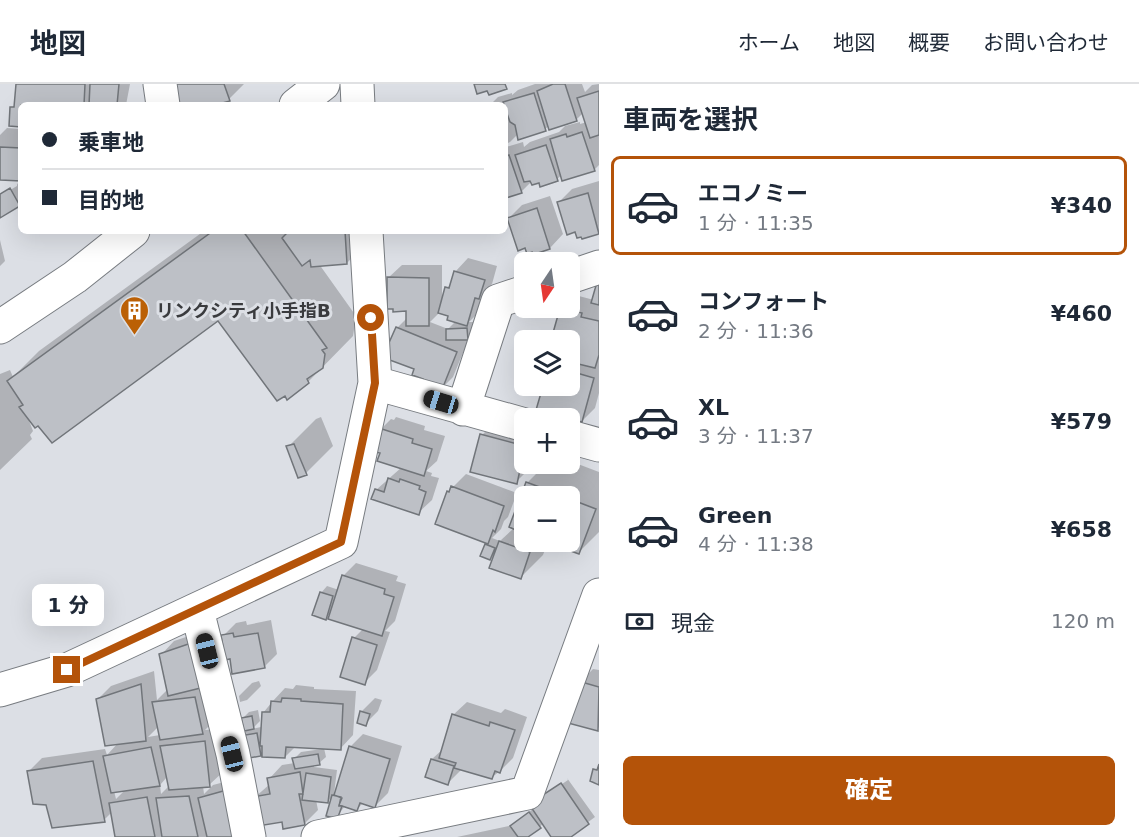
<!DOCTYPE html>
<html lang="ja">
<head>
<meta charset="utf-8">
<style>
	body { margin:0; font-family:"DejaVu Sans","Noto Sans JP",sans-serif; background:#f2f2f3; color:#1f2937; height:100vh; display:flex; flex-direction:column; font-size:22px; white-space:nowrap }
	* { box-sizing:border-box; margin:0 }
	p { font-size:20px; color:#747a83 }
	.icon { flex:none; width:33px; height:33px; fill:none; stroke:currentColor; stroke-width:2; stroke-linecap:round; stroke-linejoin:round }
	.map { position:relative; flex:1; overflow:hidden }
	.panel { display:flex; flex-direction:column; background:#fff; width:540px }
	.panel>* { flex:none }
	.top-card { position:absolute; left:18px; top:18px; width:490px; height:132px; border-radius:9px; box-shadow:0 6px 24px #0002; display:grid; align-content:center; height:132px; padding:0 24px; background:#fff }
	.needle { width:39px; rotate:193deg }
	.controls { position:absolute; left:514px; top:168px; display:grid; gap:12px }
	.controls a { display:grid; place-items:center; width:66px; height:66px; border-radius:9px; background:#fff; box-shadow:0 6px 24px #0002; font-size:30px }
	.end { position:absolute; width:27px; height:27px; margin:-14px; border:8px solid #b45309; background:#fff; box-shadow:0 0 0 3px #fff }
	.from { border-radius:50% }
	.bubble { position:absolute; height:42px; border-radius:9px; background:#fff; box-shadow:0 6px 24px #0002; font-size:20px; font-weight:800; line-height:42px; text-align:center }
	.car { position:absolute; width:18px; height:36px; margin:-18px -9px; border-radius:8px; box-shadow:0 0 4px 2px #0007; background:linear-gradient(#222 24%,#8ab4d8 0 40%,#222 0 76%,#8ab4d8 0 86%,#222 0) }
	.top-card b { display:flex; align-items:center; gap:21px; height:57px; font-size:22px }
	.top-card b+b { border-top:2px solid #e0e1e3 }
	.top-card i { width:15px; height:15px; background:#1f2937 }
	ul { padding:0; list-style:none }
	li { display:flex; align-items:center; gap:18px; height:99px; margin:0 12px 9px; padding:0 12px; border:3px solid transparent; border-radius:9px }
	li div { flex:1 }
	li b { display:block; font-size:22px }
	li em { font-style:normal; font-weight:800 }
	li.on { border-color:#b45309 }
	li>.icon { width:54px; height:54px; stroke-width:1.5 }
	h2 { padding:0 24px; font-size:27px; line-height:72px }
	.pay { display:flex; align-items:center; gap:15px; height:66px; padding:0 24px; font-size:22px }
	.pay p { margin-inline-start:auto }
	.button { display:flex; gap:12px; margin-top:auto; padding:12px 24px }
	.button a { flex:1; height:69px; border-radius:9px; background:#b45309; color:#fff; font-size:24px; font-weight:800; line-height:69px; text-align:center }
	header { display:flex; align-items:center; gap:36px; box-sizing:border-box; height:84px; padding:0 30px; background:#fff; border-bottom:2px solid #e0e1e3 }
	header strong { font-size:28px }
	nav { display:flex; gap:33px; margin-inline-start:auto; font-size:21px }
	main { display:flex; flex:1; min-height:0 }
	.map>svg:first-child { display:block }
	.shadow { fill:#0003; fill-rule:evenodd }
	.building { fill:#bdc0c6; stroke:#71757a; stroke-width:1.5 }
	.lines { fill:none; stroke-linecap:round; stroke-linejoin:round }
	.minor-casing { stroke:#787c81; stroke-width:35 }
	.minor { stroke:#fff; stroke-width:33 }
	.route { stroke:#b45309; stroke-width:8 }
	.labels { text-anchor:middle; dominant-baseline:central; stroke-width:6; stroke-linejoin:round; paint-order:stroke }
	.poi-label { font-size:18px; font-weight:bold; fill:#3a3b3e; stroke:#dcdfe5; text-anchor:start }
</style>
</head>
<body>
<header>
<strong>地図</strong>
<nav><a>ホーム</a><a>地図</a><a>概要</a><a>お問い合わせ</a></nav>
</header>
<main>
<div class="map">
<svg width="599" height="753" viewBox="0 0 599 753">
	<rect width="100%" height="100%" fill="#dcdfe5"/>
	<path class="shadow" d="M 18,0 L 130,0 L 126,21 L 21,21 L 21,42 L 12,24 L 16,20 Z
		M 173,0 L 244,0 L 229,15 L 210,21 L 180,21 Z
		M 535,0 L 582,0 L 585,8 L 592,1 L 599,0 L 599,81 L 594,86 L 562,91 L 557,95 L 532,97 L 521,108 L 506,113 L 506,63 L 523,58 L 524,63 L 530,58 L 559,48 L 565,42 L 580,38 L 580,40 L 587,38 L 584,28 L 576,36 L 549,42 L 545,45 L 518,50 L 510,58 L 506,60 L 506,21 L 486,21 L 493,18 L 498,13 L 512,9 L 512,11 L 518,6 Z
		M 7,44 L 21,45 L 21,96 L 0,94 L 0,51 Z
		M 599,97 L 599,148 L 583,153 L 559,118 L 572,105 Z
		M 17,99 L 21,106 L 21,119 L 0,133 L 0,112 L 17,102 Z
		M 550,112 L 563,150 L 550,164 L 509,134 L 522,121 Z
		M 204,147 L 364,147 L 365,160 L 347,179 L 319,180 L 356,232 L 353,235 L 355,239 L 353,252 L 308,298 L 218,235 L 39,340 L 28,334 L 33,347 L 30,351 L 32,355 L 0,386 L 0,290 L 10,286 L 13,293 L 39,267 Z
		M 0,156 L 5,177 L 0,182 Z
		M 468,174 L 497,182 L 492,200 L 486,207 L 480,227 L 469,238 L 473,238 L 474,248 L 468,254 L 469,254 L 453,293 L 440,306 L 416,285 L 397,244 L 407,234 L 407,226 L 388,194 L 402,181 L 442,181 L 442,218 L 447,204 L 452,199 L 455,188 ZM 440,228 L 450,231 L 456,237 L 448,245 L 430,238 Z
		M 599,198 L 599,309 L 595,324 L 582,337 L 538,325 L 544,302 L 570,302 L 570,256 L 553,256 L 561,224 L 570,224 L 570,215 L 575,211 L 594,216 Z
		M 321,333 L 333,362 L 306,389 L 288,363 L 316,335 Z
		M 396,333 L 425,342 L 424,346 L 445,352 L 437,377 L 426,387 L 432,389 L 431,392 L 439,394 L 432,416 L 418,429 L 376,406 L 402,383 L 381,368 L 378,348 L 391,335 L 394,336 Z
		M 495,338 L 525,346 L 525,380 L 531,380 L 529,385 L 516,398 L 482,351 Z
		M 570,377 L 599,388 L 599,448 L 579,468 L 550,458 L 570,458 L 570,412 L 525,412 L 525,458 L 548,458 L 543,471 L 521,493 L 497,468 L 490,474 L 486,461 L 489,458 L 448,408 L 466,390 L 517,409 L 508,433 L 504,437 L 501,445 L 492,454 L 500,457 L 514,444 L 527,399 L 546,380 L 570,380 Z
		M 356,479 L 398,492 L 396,497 L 406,500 L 395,537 L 385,547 L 390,548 L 377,586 L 364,599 L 354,554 L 364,544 L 332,528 L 325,534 L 321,509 L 327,502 L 339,506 L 343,492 Z
		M 271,536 L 277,570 L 264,583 L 231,574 L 223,552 L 236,539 L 246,537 L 247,541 Z
		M 216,543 L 216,635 L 205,646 L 218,645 L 223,688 L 209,701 L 203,702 L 204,710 L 213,701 L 247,692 L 253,753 L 116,753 L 112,728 L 104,736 L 29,687 L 42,674 L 105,665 L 107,671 L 118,659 L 98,615 L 111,602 L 154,587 L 157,616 L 168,605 L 161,571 L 174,557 ZM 158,643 L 160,651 L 148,653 ZM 167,693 L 169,702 L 161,710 L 160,701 ZM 125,706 L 116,715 L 114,707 Z
		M 593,585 L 599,586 L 599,643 L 597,645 L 580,598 Z
		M 259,597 L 261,602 L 247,616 L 240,618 L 239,612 L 252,599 Z
		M 296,601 L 314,603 L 314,605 L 356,607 L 353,651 L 340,665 L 324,664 L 326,673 L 319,679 L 314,680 L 314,683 L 337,686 L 334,710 L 335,711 L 350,663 L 363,650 L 402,662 L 388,709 L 375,722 L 364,718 L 357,725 L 345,722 L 337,732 L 327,731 L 334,711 L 327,718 L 316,716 L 318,726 L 304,740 L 283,736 L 254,714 L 270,700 L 269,695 L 282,681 L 295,679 L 294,675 L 301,668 L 322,665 L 296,662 L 285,673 L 264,667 L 260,671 L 241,652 L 248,645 L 242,635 L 249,628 L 258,626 L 260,637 L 252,645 L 261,643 L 263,629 L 272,618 L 285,604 L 293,605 Z
		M 375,614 L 382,616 L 378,627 L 365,640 L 358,638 L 362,627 Z
		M 467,618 L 501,629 L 505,625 L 527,633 L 513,674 L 500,687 L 491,694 L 461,686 L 448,699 L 432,675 L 443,665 L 453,631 Z
		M 567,694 L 595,733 L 568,753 L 553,753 L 544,739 L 528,753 L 457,753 L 513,741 L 534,724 L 537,717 L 568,696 Z"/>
	<path class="building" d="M 16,0 L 85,0 L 84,21 L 21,21 L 21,43 L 9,42 L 10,23 L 14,23 Z
		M 90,0 L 119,0 L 117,21 L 89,21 Z
		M 172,0 L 224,0 L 230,17 L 215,21 L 178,21 Z
		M 474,0 L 505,0 L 507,5 L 489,11 L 487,7 L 477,10 Z
		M 553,0 L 565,0 L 577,37 L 549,46 L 537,7 Z
		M 599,7 L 599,51 L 590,54 L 577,14 Z
		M 534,9 L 546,47 L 518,56 L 515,41 L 510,38 L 503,18 Z
		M 582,48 L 595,87 L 562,97 L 550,55 L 566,50 L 567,53 Z
		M 546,61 L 558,97 L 540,103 L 539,99 L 532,101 L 530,97 L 524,98 L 515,71 Z
		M 0,63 L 21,64 L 21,97 L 0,96 Z
		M 509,71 L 522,109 L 506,114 L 506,72 Z
		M 10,104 L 20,122 L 0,134 L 0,110 Z
		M 588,109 L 599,150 L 582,155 L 581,153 L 577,154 L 575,148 L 567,151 L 557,118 Z
		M 537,124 L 550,165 L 532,171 L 532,168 L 527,170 L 525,164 L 518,167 L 507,134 Z
		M 213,147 L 243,147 L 327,264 L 322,266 L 325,270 L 323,284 L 307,295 L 309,299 L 287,316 L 285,312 L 277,317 L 218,237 L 52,359 L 38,342 L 35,344 L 19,323 L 23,321 L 7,297 Z
		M 284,147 L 345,147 L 347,180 L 311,183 L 310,176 L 302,182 L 282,154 L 286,150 Z
		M 454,187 L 485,196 L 479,215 L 475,214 L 467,242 L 447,236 L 448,232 L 438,229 L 445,203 L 449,204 Z
		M 387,193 L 429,194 L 429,242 L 406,242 L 406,227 L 393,228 L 393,225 L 387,225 Z
		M 597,198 L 599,198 L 599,221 L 591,219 Z
		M 560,224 L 582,229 L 581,233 L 599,237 L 599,271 L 595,284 L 570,278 L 570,256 L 551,256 Z
		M 396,243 L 457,268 L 441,308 L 421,300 L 423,295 L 412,291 L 414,285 L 387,275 L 388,261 Z
		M 467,244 L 468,256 L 446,256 L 446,245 Z
		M 570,287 L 594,294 L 582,338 L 536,326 L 543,302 L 570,302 Z
		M 382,345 L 413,355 L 412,359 L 432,365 L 424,392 L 377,377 L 380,369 L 375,368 Z
		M 480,350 L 525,362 L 517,400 L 470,388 Z
		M 294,360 L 307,391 L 298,394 L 286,362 Z
		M 388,394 L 399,398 L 400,395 L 420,402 L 419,405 L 426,408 L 419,431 L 371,415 L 375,405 L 384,408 Z
		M 526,398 L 564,412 L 525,412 L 525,450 L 509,443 Z
		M 451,402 L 504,422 L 495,448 L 493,446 L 488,460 L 435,440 L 447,407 L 449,408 Z
		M 570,415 L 596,425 L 579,470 L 546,458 L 570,458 Z
		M 499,457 L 530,468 L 521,495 L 489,484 Z
		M 485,460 L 495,464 L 490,476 L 480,472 Z
		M 342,491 L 385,505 L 384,510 L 394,513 L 382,552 L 328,535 Z
		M 320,508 L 333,512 L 326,536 L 312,531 Z
		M 233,549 L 234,553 L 258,549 L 265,584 L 232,590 L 230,575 L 225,576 L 221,551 Z
		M 352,553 L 377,561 L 365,601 L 340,593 Z
		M 203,555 L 213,601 L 168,612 L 159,570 Z
		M 578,597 L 599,603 L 598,647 L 568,639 Z
		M 141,600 L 146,657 L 105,662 L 96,615 Z
		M 195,613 L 203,650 L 160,656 L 152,618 Z
		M 282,614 L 301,615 L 301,617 L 343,620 L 341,666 L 286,663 L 285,674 L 262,673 L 262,662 L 260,662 L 262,628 L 270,628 L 271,617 L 281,618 Z
		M 360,627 L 370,630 L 366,642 L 357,639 Z
		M 452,630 L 489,642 L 490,638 L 515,646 L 500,689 L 495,687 L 492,695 L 454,684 L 456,679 L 439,674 Z
		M 252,632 L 254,645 L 244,647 L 241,634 Z
		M 257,649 L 261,672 L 243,675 L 239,652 Z
		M 205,657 L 210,703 L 169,706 L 160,662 Z
		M 349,662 L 390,675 L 375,724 L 360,719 L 357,727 L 339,721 L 342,714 L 334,711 Z
		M 151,663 L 160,702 L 111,709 L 103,672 Z
		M 318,670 L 320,681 L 295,685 L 292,674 Z
		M 431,675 L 454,682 L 448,701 L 425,693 Z
		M 93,677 L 105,738 L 52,744 L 46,721 L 33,720 L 27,687 Z
		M 599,680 L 599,701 L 590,697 L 593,685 L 597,686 Z
		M 300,688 L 303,710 L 299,710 L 305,741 L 283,745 L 282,738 L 258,742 L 253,713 L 270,710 L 267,694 Z
		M 306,689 L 331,693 L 328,719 L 302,716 Z
		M 561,699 L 589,740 L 571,753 L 551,753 L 529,720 Z
		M 234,704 L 243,753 L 207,753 L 198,714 Z
		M 332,711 L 341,713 L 339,722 L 342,722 L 338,733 L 334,734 L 326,732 Z
		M 189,712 L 198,753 L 162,753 L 156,714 Z
		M 147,713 L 155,753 L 115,753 L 109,719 Z
		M 529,728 L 541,744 L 528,753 L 518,753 L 510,742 Z"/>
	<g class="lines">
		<defs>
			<path id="minor" d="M 160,0 L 163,21
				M 357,0 L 358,21
				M 296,21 L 323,0
				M 570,193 L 599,183
				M 0,243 L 75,193 L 133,147
				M 375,299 L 525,341
				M 463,325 L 498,217 L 525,208
				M 570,353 L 599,361
				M 197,526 L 233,670 L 249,753
				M 0,606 L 67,586 L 341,458 L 375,299 L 366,147
				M 318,753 L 527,709 L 599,511"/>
		</defs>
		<use href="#minor" class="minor-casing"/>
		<use href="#minor" class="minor"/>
	</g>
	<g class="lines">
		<path class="route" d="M 67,586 L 341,458 L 375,299 L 371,234"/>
	</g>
	<defs>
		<symbol id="building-pin" viewBox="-11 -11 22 30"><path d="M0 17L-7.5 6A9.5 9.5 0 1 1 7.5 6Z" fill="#bb6005" stroke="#dcdfe5"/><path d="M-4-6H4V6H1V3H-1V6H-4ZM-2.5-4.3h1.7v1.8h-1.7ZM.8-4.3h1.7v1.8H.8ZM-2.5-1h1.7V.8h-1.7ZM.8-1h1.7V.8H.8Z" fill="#fff"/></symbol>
	</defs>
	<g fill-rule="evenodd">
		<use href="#building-pin" x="118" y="210" width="33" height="45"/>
	</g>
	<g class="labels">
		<g class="poi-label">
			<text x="156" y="226">リンクシティ小手指B</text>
		</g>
	</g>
</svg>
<div class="controls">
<a><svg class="needle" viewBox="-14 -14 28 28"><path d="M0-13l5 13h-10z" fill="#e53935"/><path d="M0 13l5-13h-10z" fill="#747a83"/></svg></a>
<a><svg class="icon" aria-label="layers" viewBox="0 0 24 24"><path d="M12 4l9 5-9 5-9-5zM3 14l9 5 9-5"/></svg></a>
<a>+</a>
<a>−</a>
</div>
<i class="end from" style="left:371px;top:234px"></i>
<i class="end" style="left:67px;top:586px"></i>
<div class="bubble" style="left:32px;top:500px;width:72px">1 分</div>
<i class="car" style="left:441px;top:318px;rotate:287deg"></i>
<i class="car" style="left:207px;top:567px;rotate:346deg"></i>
<i class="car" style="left:232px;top:670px;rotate:346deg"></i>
<div class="top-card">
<b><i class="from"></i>乗車地</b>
<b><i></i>目的地</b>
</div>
</div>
<section class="panel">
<h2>車両を選択</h2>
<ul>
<li class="on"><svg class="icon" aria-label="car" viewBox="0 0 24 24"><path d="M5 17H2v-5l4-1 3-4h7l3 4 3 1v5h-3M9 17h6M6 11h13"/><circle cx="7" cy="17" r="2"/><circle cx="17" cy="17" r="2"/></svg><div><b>エコノミー</b><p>1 分 · 11:35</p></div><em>¥340</em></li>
<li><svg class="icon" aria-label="car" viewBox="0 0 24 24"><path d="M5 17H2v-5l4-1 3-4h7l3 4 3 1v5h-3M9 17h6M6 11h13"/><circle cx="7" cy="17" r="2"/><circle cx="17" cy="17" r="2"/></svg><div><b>コンフォート</b><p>2 分 · 11:36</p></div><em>¥460</em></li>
<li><svg class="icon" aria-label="car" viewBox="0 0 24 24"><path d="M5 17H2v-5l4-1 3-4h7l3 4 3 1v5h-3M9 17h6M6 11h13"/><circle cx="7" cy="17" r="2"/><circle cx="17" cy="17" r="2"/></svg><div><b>XL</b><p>3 分 · 11:37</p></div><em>¥579</em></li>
<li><svg class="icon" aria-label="car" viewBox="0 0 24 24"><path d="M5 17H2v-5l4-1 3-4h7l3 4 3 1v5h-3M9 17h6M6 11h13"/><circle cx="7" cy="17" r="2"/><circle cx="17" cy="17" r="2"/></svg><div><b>Green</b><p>4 分 · 11:38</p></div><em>¥658</em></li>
</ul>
<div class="pay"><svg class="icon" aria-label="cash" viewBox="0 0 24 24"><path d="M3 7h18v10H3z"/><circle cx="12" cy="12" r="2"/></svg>現金<p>120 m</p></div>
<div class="button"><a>確定</a></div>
</section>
</main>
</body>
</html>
